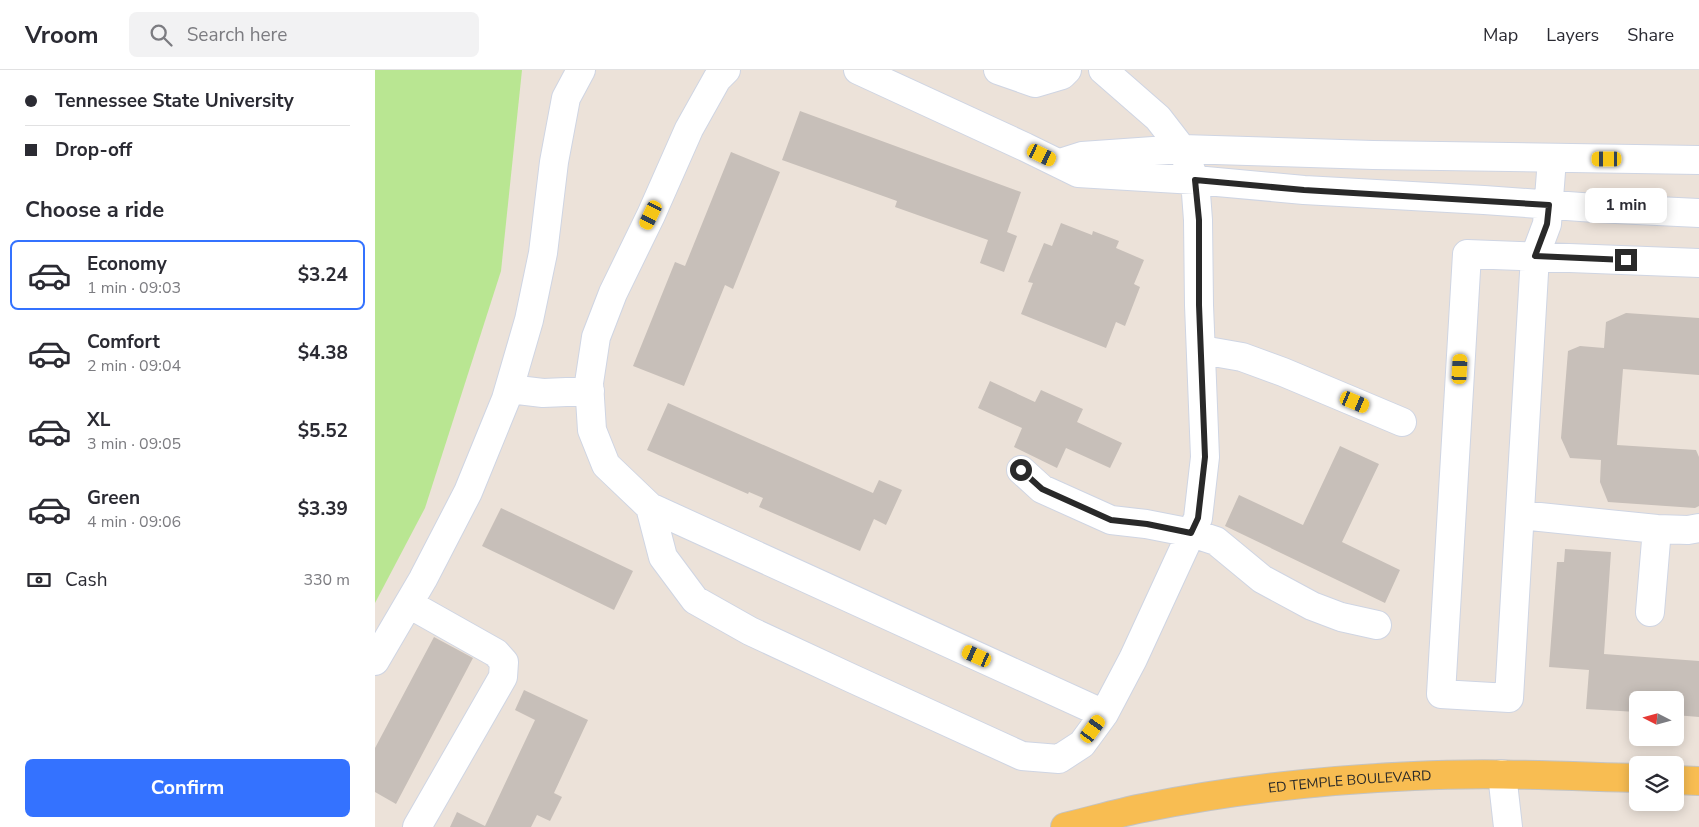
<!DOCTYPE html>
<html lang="en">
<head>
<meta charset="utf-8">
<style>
	body { margin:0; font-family:"Nunito Sans",sans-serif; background:#f2f2f3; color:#2b2b33; height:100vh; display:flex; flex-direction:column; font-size:19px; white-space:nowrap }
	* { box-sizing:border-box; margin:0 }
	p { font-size:16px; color:#7c7c81 }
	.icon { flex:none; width:28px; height:28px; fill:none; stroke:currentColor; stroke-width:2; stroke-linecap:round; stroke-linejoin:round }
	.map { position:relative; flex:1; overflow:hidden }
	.sheet { display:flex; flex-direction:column; background:#fff; width:375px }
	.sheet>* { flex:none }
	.banner { display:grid; align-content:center; height:110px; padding:0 25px; background:#fff }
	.needle { width:32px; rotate:276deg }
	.fabs { position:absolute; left:1254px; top:621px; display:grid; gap:10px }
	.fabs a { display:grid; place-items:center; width:55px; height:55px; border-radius:8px; background:#fff; box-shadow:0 2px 12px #0003; font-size:25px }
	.end { position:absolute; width:22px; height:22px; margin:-11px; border:6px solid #292929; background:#fff; box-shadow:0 0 0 2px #fff }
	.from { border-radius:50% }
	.bubble { position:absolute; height:35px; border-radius:8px; background:#fff; box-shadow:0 2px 12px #0003; font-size:16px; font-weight:700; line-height:35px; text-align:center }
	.car { position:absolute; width:15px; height:30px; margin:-15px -8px; border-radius:6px; box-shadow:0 0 4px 1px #0007; background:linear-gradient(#f5c518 24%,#345 0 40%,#f5c518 0 76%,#345 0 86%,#f5c518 0) }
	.banner b { display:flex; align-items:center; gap:18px; height:48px; font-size:19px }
	.banner b+b { border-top:1px solid #e1e1e2 }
	.banner i { width:12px; height:12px; background:#2b2b33 }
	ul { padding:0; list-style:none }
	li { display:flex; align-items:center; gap:15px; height:70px; margin:0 10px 8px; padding:0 15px; border:2px solid transparent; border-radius:8px }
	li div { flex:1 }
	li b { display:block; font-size:19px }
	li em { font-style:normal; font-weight:700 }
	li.on { border-color:#3472ff }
	li>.icon { width:45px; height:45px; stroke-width:1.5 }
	h2 { padding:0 25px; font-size:22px; line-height:60px }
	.pay { display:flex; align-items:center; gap:12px; height:55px; padding:0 25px; font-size:19px }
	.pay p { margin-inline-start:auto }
	.action { display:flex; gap:10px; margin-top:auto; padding:10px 25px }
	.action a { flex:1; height:58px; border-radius:8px; background:#3472ff; color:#fff; font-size:20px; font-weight:700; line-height:58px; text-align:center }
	header { display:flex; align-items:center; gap:30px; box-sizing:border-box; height:70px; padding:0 25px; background:#fff; border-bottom:1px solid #e1e1e2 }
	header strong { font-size:24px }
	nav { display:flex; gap:28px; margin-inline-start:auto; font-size:18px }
	.search { width:350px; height:45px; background:#f2f2f3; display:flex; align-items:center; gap:12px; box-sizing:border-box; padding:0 18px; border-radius:8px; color:#7c7c81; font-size:19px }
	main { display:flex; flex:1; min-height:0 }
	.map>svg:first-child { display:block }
	.green { fill:#b9e692 }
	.building { fill:#c7bfb9 }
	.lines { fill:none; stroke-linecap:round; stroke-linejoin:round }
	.minor-casing { stroke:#cfd5e3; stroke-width:30 }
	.major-casing { stroke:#c3c3c3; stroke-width:30 }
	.minor { stroke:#fff; stroke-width:28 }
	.major { stroke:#f8bd52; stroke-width:28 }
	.route { stroke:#292929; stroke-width:6 }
	.labels { text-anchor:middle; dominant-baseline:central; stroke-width:4.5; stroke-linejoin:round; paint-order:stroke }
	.street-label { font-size:14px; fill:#292929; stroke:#fff }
</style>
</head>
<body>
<header>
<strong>Vroom</strong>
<div class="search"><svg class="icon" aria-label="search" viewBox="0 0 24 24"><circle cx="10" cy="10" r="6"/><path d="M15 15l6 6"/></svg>Search here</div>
<nav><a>Map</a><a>Layers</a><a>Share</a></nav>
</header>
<main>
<section class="sheet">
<div class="banner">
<b><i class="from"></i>Tennessee State University</b>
<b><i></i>Drop-off</b>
</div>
<h2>Choose a ride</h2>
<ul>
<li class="on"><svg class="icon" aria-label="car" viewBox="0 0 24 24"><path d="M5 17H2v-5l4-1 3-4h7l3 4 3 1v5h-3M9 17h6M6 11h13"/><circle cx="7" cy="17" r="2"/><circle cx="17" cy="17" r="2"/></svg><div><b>Economy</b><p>1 min · 09:03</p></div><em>$3.24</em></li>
<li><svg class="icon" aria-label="car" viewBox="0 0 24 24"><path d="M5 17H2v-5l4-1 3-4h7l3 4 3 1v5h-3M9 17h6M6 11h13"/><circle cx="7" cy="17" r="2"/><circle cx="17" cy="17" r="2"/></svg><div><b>Comfort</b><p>2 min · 09:04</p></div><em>$4.38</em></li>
<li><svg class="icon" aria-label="car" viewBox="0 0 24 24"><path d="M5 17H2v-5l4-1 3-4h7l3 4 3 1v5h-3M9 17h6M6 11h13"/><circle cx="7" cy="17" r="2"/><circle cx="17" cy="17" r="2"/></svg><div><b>XL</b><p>3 min · 09:05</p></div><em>$5.52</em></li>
<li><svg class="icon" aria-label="car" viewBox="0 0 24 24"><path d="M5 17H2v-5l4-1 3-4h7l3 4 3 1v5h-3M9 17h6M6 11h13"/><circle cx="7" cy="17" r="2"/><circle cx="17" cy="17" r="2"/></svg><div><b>Green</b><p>4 min · 09:06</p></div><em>$3.39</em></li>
</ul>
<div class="pay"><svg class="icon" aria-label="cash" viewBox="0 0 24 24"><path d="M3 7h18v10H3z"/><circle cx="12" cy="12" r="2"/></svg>Cash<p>330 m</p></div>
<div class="action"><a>Confirm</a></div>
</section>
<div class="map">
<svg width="1324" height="757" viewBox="0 0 1324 757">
	<rect width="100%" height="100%" fill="#ece2d9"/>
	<path class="green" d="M 0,0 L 147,0 L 126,201 L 50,438 L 0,533 Z"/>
	<path class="building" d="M 425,41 L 646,122 L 632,162 L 642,166 L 629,202 L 605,193 L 613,170 L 520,137 L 522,131 L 407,90 Z
		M 356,82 L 405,102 L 358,219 L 350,215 L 309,316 L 258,296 L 300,192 L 310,196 Z
		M 686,153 L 717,165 L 718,161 L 744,171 L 741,178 L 769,190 L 759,214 L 765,217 L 750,256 L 741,252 L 731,278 L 646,244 L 658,213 L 653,212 L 669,173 L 677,176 Z
		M 1251,243 L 1324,248 L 1324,305 L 1248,299 L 1242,375 L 1321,380 L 1324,387 L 1324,436 L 1320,438 L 1233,432 L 1225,412 L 1226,390 L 1195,388 L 1186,368 L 1193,281 L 1205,276 L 1229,278 L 1231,252 Z
		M 615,311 L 660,332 L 666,320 L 708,339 L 702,352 L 747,373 L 735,398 L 691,378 L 682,398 L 639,377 L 647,358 L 603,338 Z
		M 293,333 L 498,423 L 504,410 L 527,420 L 511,455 L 499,449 L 485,481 L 384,437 L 388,428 L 374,422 L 373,424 L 272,380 Z
		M 965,376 L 1004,394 L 967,472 L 1025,500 L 1010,533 L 850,456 L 864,425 L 928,455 Z
		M 126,438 L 258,501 L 239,540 L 107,476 Z
		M 1190,479 L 1236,482 L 1229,584 L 1324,591 L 1324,647 L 1300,645 L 1300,630 L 1262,630 L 1262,642 L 1211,639 L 1214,600 L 1174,597 L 1182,492 L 1189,492 Z
		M 59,567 L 98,588 L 21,734 L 0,722 L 0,678 Z
		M 149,620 L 213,650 L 179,723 L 187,727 L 175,751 L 162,745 L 156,757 L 75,757 L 82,742 L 110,756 L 160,650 L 140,640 Z"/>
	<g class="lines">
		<defs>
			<path id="minor" d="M 351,0 L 342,9 L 314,59 L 276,145 L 238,223 L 221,267 L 214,313 L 217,360 L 231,395 L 275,437 L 729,644 L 758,589 L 823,448 L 830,387 L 824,235 L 823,150 L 820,110 L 807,79 L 783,48 L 728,0
				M 483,0 L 650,77 L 703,103 L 820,110 L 929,120 L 1109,130 L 1220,138 L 1324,143
				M 623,0 L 660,13 L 687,5 L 692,0
				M 1177,89 L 1172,154 L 1160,186 L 1134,628 L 1066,624 L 1092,184 L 1324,193
				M 685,93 L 707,86 L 807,79 L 998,85 L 1324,90
				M 827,280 L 867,287 L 908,302 L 1027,352
				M 134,319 L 168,323 L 215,321
				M 646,400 L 667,419 L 736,450 L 771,454 L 817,463 L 841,471 L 887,509 L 937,536 L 966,547 L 1002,555
				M 275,437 L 288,487 L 320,530 L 375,561 L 476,608 L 647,686 L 684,689 L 707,674 L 729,644
				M 1145,445 L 1282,459 L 1313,460 L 1324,458
				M 34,534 L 121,583 L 129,592 L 128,607 L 42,757
				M 1275,542 L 1282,459
				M 0,591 L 48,509 L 93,422 L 131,329 L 154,250 L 168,183 L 179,92 L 191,28 L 206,0
				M 1127,704 L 1133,757"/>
			<g id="major">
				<path d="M 1300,710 L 1324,711"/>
				<path id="s1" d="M 690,757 C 716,751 742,743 768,738 C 857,720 948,710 1039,706 C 1113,702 1188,706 1262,708"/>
			</g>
		</defs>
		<use href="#minor" class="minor-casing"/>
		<use href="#major" class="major-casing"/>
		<use href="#minor" class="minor"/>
		<use href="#major" class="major"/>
	</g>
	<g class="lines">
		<path class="route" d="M 646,400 L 667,419 L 736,450 L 772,454 L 816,463 L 823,448 L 830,387 L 824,235 L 824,150 L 820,110 L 929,120 L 1174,135 L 1172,154 L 1160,186 L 1251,190"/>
	</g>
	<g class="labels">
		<g class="street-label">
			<text stroke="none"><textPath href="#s1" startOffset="289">ED TEMPLE BOULEVARD</textPath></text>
		</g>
	</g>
</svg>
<div class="fabs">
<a><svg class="needle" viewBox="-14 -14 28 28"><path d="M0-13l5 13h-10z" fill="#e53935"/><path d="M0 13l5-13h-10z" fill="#7c7c81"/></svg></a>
<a><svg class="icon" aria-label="layers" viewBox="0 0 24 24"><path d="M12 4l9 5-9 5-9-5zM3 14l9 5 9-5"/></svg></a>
</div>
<i class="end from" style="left:646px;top:400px"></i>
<i class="end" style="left:1251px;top:190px"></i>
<div class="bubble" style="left:1210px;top:118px;width:82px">1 min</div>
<i class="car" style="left:667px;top:85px;rotate:116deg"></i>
<i class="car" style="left:1232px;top:89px;rotate:270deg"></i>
<i class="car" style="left:276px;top:145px;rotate:206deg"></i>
<i class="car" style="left:1085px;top:299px;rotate:3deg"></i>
<i class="car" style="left:980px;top:332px;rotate:113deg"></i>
<i class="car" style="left:602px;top:586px;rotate:294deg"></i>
<i class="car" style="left:718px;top:659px;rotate:36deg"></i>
</div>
</main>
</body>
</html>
